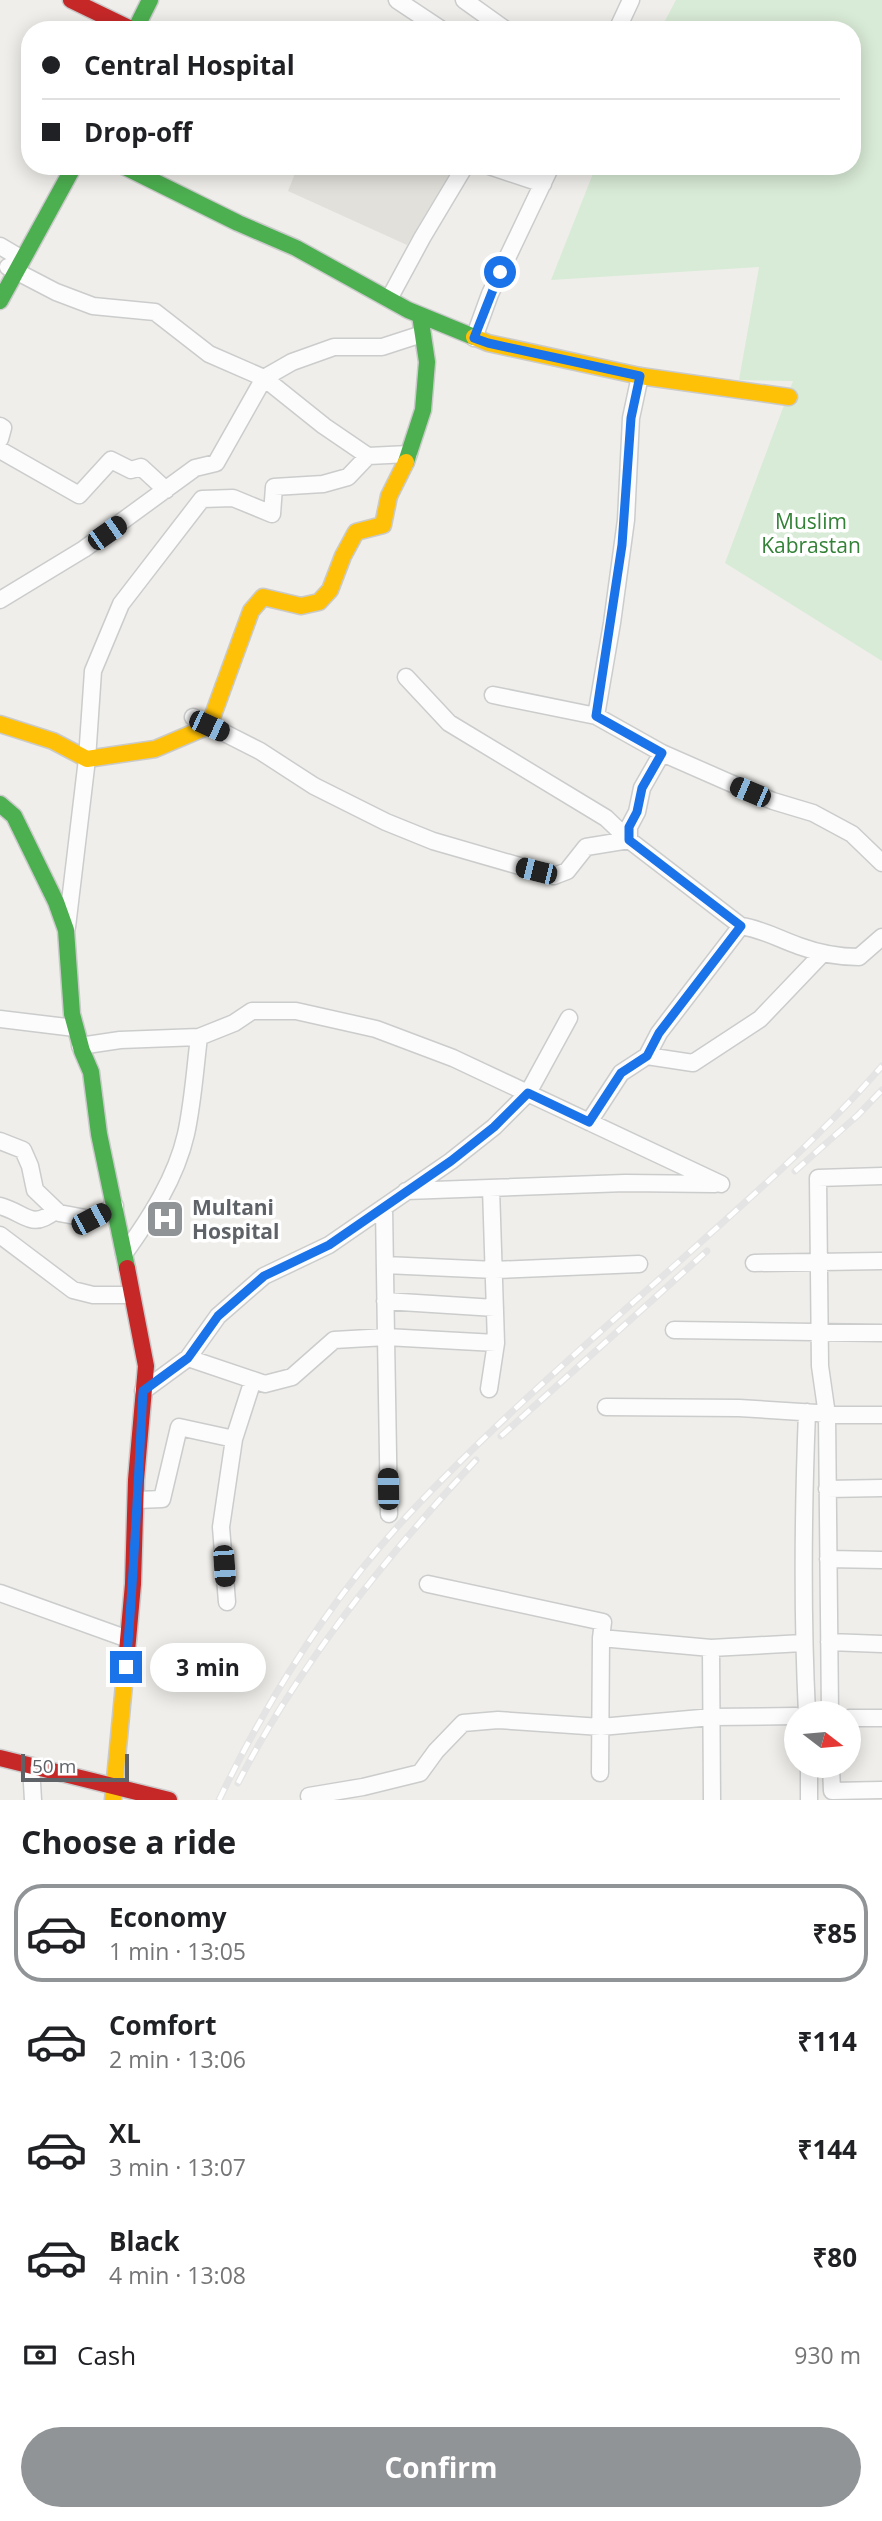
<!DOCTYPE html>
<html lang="en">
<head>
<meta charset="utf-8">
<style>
	body { margin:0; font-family:"Open Sans",sans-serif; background:#f2f2f2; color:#202124; height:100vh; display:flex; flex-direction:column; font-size:26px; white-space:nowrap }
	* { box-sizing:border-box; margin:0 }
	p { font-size:23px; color:#757577 }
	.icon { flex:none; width:38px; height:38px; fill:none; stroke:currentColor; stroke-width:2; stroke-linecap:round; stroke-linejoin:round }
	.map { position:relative; height:1800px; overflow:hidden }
	.panel { display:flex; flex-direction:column; background:#fff; flex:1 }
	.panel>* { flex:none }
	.hud { position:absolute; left:21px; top:21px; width:840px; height:154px; border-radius:28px; box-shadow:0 4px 18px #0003; display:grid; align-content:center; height:154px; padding:0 21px; background:#fff }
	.needle { width:46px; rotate:106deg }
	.fabs { position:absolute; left:784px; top:1701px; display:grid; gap:14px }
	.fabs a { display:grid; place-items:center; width:77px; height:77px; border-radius:50%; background:#fff; box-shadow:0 4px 18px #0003; font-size:35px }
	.scale { position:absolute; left:21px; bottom:18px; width:108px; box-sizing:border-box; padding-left:7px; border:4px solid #5f6368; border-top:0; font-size:19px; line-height:24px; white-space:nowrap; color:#5f6368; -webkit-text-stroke:5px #fff; paint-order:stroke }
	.end { position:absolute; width:32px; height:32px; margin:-16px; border:9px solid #1a73e8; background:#fff; box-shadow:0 0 0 4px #fff }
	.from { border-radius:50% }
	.bubble { position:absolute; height:49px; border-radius:24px; background:#fff; box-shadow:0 4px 18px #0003; font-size:23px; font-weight:700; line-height:49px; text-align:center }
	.car { position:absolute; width:21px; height:42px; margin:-21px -10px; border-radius:9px; box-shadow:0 0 5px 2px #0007; background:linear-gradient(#222 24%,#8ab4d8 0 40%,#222 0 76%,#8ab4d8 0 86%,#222 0) }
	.hud b { display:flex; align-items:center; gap:24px; height:66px; font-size:26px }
	.hud b+b { border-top:2px solid #e0e0e0 }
	.hud i { width:18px; height:18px; background:#202124 }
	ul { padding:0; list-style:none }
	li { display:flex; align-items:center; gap:21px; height:98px; margin:0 14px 10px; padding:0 7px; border:4px solid transparent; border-radius:28px }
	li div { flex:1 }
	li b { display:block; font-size:26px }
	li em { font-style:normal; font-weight:700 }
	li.selected { border-color:#919496 }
	li>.icon { width:63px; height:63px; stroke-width:1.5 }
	h2 { padding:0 21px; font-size:32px; line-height:84px }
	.pay { display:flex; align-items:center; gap:18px; height:77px; padding:0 21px; font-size:26px }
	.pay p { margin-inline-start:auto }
	.button { display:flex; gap:14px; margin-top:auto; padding:14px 21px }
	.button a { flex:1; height:80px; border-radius:42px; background:#919496; color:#fff; font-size:28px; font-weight:700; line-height:80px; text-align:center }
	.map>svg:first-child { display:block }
	.education { fill:#e2e0da }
	.green { fill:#d8ebd6 }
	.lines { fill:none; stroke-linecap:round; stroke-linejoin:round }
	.street-casing { stroke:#cbcccc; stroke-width:19 }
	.fast-casing { stroke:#cacacb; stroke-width:19 }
	.slow-casing { stroke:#cacacb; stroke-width:19 }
	.jam-casing { stroke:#cacacb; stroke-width:19 }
	.street { stroke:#fdfcfc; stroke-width:16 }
	.fast { stroke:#4caf50; stroke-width:16 }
	.slow { stroke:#ffc107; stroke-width:16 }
	.jam { stroke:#c62828; stroke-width:16 }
	.rail-casing { stroke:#e4e4e4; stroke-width:7 }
	.rail { stroke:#fff; stroke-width:4.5; stroke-dasharray:13; stroke-linecap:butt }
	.route { stroke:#1a73e8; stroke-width:9 }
	.labels { text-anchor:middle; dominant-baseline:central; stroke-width:7; stroke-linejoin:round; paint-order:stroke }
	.park-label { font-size:21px; fill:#348238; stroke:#fff }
	.poi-label { font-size:21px; font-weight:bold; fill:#5f6368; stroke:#fff; text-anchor:start }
</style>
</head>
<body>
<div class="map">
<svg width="882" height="1800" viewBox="0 0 882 1800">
	<rect width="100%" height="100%" fill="#efeeea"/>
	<path class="education" d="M 298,166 L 454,166 L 407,245 L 288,191 Z"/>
	<path class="green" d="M 676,0 L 882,0 L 882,661 L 725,563 L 793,381 L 739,380 L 759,267 L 551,280 L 596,166 L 852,166 L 852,30 L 660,30 Z"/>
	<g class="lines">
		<defs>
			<path id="street" d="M 397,0 L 442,30
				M 464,0 L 506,30
				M 617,30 L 631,0
				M 489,166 L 543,184
				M 0,246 L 22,259
				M 8,267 L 56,292 L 93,306 L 155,312 L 209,354 L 264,378 L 292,362 L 334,347 L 382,347 L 422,334
				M 389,299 L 422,238 L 465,166
				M 474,338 L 490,294 L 551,166
				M 640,376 L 631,418 L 626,520 L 612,623 L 596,716 L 662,753 L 728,782 L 773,801 L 813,813 L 852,834 L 882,863
				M 0,426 L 3,428 L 0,439
				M 0,450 L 79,495 L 111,460 L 131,470 L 141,467 L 166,490
				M 0,600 L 84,549 L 195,468 L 216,463 L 264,378 L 324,426 L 368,456 L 409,454
				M 406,677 L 449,723 L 606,818 L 629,840
				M 493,695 L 596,716
				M 193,717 L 260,751 L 314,786 L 386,822 L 433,841 L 554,876 L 567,871 L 586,847 L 629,840
				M 662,753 L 642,788 L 637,812 L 629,827 L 629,840 L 741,926 C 762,929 779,939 799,946 C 818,953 839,957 859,957 L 882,937
				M 67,927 L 87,759 L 93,671 L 121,604 L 202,499 L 233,498 L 272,514 L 274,487 L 323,484 L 348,477 L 368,456
				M 0,1019 L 75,1028
				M 80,1046 L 120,1040 L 199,1037 L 234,1023 L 252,1011 L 296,1011 L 376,1029 L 453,1058 L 721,1184
				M 647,1056 L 659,1033 L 741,926
				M 589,1122 L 621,1073 L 647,1056 L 693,1063 L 760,1019 L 823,953
				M 0,1141 L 23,1150 L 30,1166 L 35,1190 L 59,1213 L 91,1219 L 115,1206
				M 406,1191 L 625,1183 L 715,1184
				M 0,1206 C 26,1213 31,1231 56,1210
				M 384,1207 L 386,1337 L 496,1343
				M 0,1235 L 73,1290 L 93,1295 L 132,1295
				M 124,1254 C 150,1218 176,1178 186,1134 C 193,1102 195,1069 199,1037
				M 754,1263 L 882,1261
				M 385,1265 L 495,1270 L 639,1264
				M 385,1301 L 495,1308
				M 674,1330 L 882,1333
				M 188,1358 L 218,1316 L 264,1276 L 329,1245 L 451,1161 L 494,1127 L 528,1093 L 569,1018
				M 489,1389 L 496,1343 L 491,1188
				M 143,1391 L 188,1358 L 265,1384 L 292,1377 L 334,1340 L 386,1337 L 389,1514
				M 606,1407 L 739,1408 L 817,1413 L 827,1415 L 882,1415
				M 827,1489 L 882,1488
				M 137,1500 L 162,1499 L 179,1427 L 234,1439
				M 828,1559 L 882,1560
				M 428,1584 L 603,1622 L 601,1638
				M 0,1593 L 128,1639
				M 227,1602 L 221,1527 L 234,1439 L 253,1380
				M 829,1642 L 882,1644
				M 807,1713 C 802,1613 803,1513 807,1412
				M 830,1713 L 827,1415 L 820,1366 L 818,1178 L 882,1176
				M 849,1718 L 882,1718
				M 31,1766 L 33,1800
				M 809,1766 L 809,1800
				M 831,1766 L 832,1791 L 882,1790
				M 600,1773 L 601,1638 L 711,1648
				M 309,1796 L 363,1787 L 420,1773 L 436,1751 L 463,1723 L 498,1720 L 601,1727 L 712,1717 L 796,1716
				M 712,1800 L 711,1648 L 803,1643"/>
			<path id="fast" d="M 135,30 L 150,0
				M 123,166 L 238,223 L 296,248 L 408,310 L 474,337
				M 0,301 L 74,166
				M 406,462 L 423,410 L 427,362 L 420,315
				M 0,804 L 14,816 L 56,902 L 66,930 L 72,1014 L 82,1051 L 91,1072 L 99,1134 L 127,1268"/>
			<path id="slow" d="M 474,337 L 488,343 L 640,376 L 789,397
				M 0,724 L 53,741 L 87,759 L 155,749 L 209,726 L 251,611 L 263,597 L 301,606 L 319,602 L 330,590 L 343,556 L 356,532 L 383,525 L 389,496 L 406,462
				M 113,1800 L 125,1674"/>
			<path id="jam" d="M 71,0 L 133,30
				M 125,1674 L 133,1584 L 136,1480 L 146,1366 L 127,1268
				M 0,1758 L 169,1800"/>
		</defs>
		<use href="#street" class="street-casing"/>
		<use href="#fast" class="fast-casing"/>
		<use href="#slow" class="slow-casing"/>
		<use href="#jam" class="jam-casing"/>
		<use href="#street" class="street"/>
		<use href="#fast" class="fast"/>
		<use href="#slow" class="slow"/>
		<use href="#jam" class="jam"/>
		<defs>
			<path id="rail" d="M 795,1171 L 858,1115 L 882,1090
				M 501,1436 L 707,1251
				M 238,1783 C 299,1664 385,1558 476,1460
				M 219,1800 C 268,1698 332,1597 409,1514 C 497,1420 596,1336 692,1250 C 758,1191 824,1133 882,1066"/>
		</defs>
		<use href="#rail" class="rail-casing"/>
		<use href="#rail" class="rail"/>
	</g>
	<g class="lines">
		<path class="route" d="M 126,1667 C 134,1575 138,1483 143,1391 L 188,1358 L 218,1316 L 264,1276 L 329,1245 L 451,1161 L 494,1127 L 528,1093 L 589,1122 L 621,1073 L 647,1056 L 659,1033 L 741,926 L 629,840 L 629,827 L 637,812 L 642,788 L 662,753 L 596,716 L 622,545 L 631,418 L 640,376 L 488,343 L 474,338 L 500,272"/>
	</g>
	<defs>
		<symbol id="hospital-square" viewBox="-11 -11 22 22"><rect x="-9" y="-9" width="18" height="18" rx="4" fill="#919496" stroke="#fff"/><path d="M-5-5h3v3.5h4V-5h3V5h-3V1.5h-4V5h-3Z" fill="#fff"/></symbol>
	</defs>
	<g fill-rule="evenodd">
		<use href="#hospital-square" x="143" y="1197" width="44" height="44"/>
	</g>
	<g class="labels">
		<g class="park-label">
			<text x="811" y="521">Muslim<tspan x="811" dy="24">Kabrastan</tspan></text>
		</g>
		<g class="poi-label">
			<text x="192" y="1207">Multani<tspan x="192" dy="24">Hospital</tspan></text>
		</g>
	</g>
</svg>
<div class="fabs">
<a><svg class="needle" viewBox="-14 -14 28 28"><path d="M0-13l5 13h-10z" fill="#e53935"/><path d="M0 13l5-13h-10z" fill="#757577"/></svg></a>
</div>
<div class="scale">50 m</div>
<i class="end from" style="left:500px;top:272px"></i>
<i class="end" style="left:126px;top:1667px"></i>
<div class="bubble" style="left:150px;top:1643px;width:116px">3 min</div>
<i class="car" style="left:107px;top:533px;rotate:55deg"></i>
<i class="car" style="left:209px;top:726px;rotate:115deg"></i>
<i class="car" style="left:750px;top:792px;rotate:293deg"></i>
<i class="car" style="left:536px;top:871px;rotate:284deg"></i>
<i class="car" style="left:91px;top:1219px;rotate:62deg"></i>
<i class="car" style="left:388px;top:1489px;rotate:359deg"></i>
<i class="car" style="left:224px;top:1566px;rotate:176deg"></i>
<div class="hud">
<b><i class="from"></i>Central Hospital</b>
<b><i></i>Drop-off</b>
</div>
</div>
<section class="panel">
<h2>Choose a ride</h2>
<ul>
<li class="selected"><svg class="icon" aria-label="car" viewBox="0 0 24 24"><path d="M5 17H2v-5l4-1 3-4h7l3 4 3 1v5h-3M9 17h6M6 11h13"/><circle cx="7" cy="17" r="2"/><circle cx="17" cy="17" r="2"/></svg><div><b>Economy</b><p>1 min · 13:05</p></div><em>₹85</em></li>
<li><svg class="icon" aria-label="car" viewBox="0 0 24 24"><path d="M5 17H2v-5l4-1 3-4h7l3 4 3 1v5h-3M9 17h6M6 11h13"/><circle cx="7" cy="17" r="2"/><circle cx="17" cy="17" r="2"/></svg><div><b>Comfort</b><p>2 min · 13:06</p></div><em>₹114</em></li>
<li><svg class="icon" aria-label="car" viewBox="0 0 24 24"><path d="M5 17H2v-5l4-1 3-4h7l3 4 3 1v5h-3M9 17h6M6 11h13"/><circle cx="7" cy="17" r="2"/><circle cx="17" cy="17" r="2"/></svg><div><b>XL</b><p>3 min · 13:07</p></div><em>₹144</em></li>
<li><svg class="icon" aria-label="car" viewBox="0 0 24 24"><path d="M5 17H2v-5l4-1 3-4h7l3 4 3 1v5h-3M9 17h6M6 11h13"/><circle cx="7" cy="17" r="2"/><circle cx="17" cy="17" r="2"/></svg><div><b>Black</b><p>4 min · 13:08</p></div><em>₹80</em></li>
</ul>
<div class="pay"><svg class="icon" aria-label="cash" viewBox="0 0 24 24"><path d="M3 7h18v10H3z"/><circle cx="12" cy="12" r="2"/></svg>Cash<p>930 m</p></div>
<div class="button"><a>Confirm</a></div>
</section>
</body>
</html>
